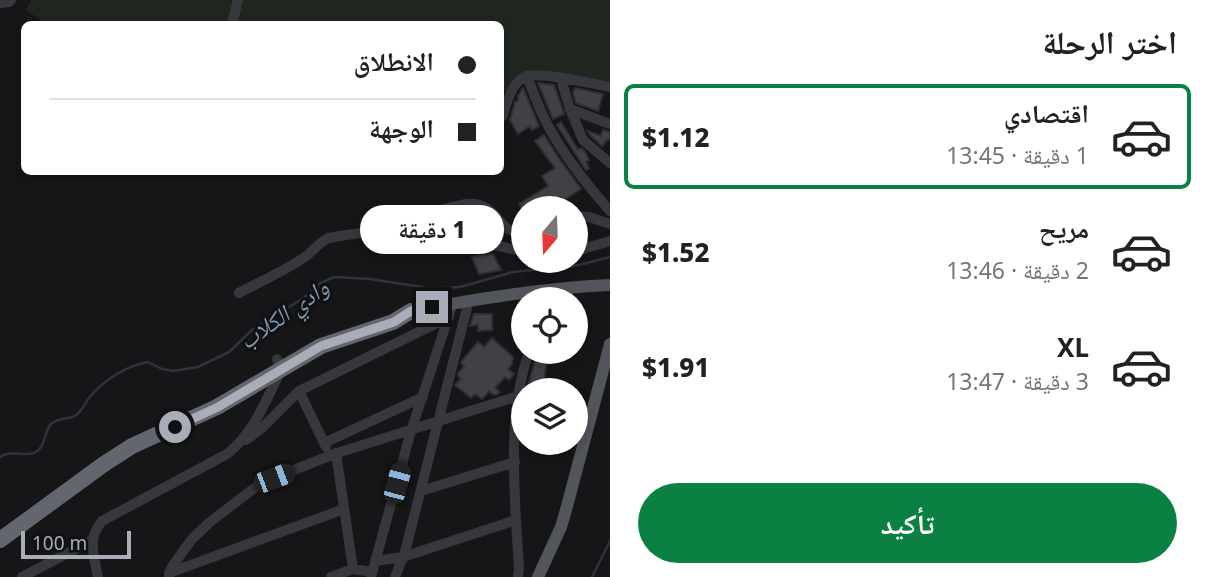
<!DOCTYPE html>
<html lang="ar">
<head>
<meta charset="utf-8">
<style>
	body { margin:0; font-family:"Noto Sans","Noto Naskh Arabic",sans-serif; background:#f6f6f6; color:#222; direction:rtl; height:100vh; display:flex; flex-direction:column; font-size:26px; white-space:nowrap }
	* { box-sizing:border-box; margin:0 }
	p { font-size:23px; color:#767676 }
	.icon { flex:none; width:38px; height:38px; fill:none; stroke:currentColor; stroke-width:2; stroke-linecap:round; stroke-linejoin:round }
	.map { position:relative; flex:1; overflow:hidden; direction:ltr }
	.panel { display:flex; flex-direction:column; background:#fff; width:595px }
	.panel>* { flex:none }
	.guide { position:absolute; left:21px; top:21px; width:483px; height:154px; border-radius:10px; box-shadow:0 4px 10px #0003; direction:rtl; display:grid; align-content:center; height:154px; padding:0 28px; background:#fff }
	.needle { width:46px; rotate:199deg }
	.tools { position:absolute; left:511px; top:196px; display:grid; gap:14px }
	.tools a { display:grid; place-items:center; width:77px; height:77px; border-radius:50%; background:#fff; box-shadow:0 4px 10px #0003; font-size:35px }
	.scale { position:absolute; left:21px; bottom:18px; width:110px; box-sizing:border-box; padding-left:7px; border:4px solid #a8adb8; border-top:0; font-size:19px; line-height:24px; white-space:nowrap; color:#a8adb8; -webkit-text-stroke:5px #111113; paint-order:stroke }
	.end { position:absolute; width:32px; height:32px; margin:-16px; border:9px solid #a8adb8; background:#111; box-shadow:0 0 0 4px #111 }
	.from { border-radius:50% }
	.bubble { position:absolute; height:49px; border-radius:24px; background:#fff; box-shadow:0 4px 10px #0003; font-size:23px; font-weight:800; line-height:49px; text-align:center; direction:rtl }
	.car { position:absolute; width:21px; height:42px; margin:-21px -10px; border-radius:9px; box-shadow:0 0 5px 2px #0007; background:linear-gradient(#222 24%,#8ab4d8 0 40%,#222 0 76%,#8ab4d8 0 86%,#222 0) }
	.guide b { display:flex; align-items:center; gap:24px; height:66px; font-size:26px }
	.guide b+b { border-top:2px solid #e0e0e0 }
	.guide i { width:18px; height:18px; background:#222 }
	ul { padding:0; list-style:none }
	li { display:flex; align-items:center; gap:21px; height:105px; margin:0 14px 10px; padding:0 14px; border:4px solid transparent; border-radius:10px }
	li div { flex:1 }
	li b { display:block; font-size:26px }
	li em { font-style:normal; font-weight:800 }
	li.on { border-color:#0b8043 }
	li>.icon { width:63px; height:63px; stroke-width:1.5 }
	h2 { padding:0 28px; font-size:32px; line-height:84px }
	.cta { display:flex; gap:14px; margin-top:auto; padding:14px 28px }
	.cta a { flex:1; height:80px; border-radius:42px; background:#0b8043; color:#fff; font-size:28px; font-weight:800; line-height:80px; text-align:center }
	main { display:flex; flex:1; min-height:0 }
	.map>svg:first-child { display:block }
	.green { fill:#1e261f }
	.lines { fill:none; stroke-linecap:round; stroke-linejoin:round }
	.stream { stroke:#2c353c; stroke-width:2.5 }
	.building { fill:#404145; stroke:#303034; stroke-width:2 }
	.minor { stroke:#37383d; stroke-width:10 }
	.major { stroke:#53555c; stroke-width:12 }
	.highway { stroke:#63666e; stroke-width:16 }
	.route { stroke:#a8adb8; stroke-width:9 }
	.labels { text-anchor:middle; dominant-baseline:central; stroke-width:6; stroke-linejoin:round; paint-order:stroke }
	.water-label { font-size:24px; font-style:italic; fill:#7f9bb3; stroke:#111113 }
</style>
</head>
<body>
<main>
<section class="panel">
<h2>اختر الرحلة</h2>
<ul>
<li class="on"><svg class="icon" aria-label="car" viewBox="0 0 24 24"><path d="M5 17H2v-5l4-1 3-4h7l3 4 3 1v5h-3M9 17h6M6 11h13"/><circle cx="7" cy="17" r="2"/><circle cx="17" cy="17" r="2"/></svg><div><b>اقتصادي</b><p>1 دقيقة · 13:45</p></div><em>$1.12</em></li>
<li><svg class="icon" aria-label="car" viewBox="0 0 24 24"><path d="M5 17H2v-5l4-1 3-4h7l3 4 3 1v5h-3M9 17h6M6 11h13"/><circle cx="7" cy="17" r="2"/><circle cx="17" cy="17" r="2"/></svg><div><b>مريح</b><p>2 دقيقة · 13:46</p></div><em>$1.52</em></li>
<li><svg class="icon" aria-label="car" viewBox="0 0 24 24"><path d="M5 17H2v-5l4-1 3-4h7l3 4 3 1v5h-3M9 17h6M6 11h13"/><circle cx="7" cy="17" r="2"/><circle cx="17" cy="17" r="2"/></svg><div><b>XL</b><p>3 دقيقة · 13:47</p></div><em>$1.91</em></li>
</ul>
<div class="cta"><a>تأكيد</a></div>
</section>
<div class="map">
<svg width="610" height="577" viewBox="0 0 610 577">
	<rect width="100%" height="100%" fill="#161618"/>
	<path class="green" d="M 31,0 L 610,0 L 610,85 L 527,73 L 501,94 L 500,24 L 46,24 L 26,10 Z"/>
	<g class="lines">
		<path class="stream" d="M 0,457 C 13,449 26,458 36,452 C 46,446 44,431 51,424 C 58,417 69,420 76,415 C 82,411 85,403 89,398 C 104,380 125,366 148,362 L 162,369 L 173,371 L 198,367 L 229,352 L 252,330 L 305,297 L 319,284 L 334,277 L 370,279 L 422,287 L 429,289 L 460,287 L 513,272 L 579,265 L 610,257
			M 592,577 L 610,541"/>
	</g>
	<path class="building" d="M 538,83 L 554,85 L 564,114 L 553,119 Z
		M 523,88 L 539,126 L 532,130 L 530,126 L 518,134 L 510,120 L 515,102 L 518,101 L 518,96 Z
		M 575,88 L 603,94 L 598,111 L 576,103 L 573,93 Z
		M 561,122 L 578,150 L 581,148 L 585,152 L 589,160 L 586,162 L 589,168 L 586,170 L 557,125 Z
		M 603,130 L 610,132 L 610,140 L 608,139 L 602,146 L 590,135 L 588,131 L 601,136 Z
		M 544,135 L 558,157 L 581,189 L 561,202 L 560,200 L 551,206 L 548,202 L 538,208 L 522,208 L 519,204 L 548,186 L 542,176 L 555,168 L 535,141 Z
		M 469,215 L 480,232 L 462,243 L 452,225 Z
		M 493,254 L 501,270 L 479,274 L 472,257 Z
		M 474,314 L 492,314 L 492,330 L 478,331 L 478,325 L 470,326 Z
		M 492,338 L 513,357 L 512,364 L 508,369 L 514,374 L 509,380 L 505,377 L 495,388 L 500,392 L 498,394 L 494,395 L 489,391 L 482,399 L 475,394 L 471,398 L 455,385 L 461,379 L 458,376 L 458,373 L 464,367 L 461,362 L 478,342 L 484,347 Z
		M 536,358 L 547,360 L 543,388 L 528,386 Z"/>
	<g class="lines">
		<path class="minor" d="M 0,3 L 9,2 L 11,0
			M 232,24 L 238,0
			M 527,76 C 534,95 541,114 551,131 C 567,160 589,187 610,211
			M 561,79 L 570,109 L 583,140 L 610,163
			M 570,109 L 610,124
			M 503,116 C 506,103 513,79 528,76 C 542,72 594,84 610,87
			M 576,216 L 589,217 L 610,224
			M 477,242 L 523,251
			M 576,251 L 610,241
			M 239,293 C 261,281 285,271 305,257 C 313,251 319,243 328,238 C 352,234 378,231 402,224 C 419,219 459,201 475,204 C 501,208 499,236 523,231
			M 554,299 L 559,289
			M 299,391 L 326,447
			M 246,440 L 263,427 L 299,391 L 449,317
			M 324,443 L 423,397
			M 336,453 L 353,569
			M 421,491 L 515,462
			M 375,561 L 403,557 L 516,520
			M 169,573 L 344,509
			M 22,577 L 93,540
			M 98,577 C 94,556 87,539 102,521 L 227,454 C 254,433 267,398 282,368 L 277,359
			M 169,577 L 169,573 L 173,565 L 192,539 L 210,522 L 261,483 L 334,454 L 518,396
			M 331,577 L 353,569 L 372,572
			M 371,577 L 411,431 L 453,303
			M 395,577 L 405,552 L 469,300
			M 518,577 L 519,568 C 515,501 506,416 529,352"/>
		<path class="major" d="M 411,311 C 477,299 543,288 610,285
			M 538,577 L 561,527 L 566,510 L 610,344"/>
		<path class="highway" d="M 0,540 L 104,464 L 132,446 L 217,407 L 321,346 L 393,322 L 411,311"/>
	</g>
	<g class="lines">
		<path class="route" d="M 175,427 L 218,407 L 321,346 L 394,322 L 411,311 L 432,307"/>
	</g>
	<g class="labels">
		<g class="water-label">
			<text transform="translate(283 313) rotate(-35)">وادي الكلاب</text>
		</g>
	</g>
</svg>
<div class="tools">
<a><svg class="needle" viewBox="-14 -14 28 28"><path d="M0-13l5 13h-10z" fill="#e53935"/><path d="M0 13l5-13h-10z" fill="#767676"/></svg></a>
<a><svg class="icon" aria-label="locate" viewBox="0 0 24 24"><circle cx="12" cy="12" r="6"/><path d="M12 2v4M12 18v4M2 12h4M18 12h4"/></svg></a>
<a><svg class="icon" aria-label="layers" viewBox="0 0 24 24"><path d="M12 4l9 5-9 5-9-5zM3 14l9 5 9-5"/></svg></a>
</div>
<div class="scale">100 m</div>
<i class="end from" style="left:175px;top:427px"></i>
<i class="end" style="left:432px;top:307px"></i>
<div class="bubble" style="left:360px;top:205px;width:144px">1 دقيقة</div>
<i class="car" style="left:274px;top:478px;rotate:69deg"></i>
<i class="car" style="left:397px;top:483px;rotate:15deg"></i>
<div class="guide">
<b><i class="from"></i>الانطلاق</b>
<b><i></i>الوجهة</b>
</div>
</div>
</main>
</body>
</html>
